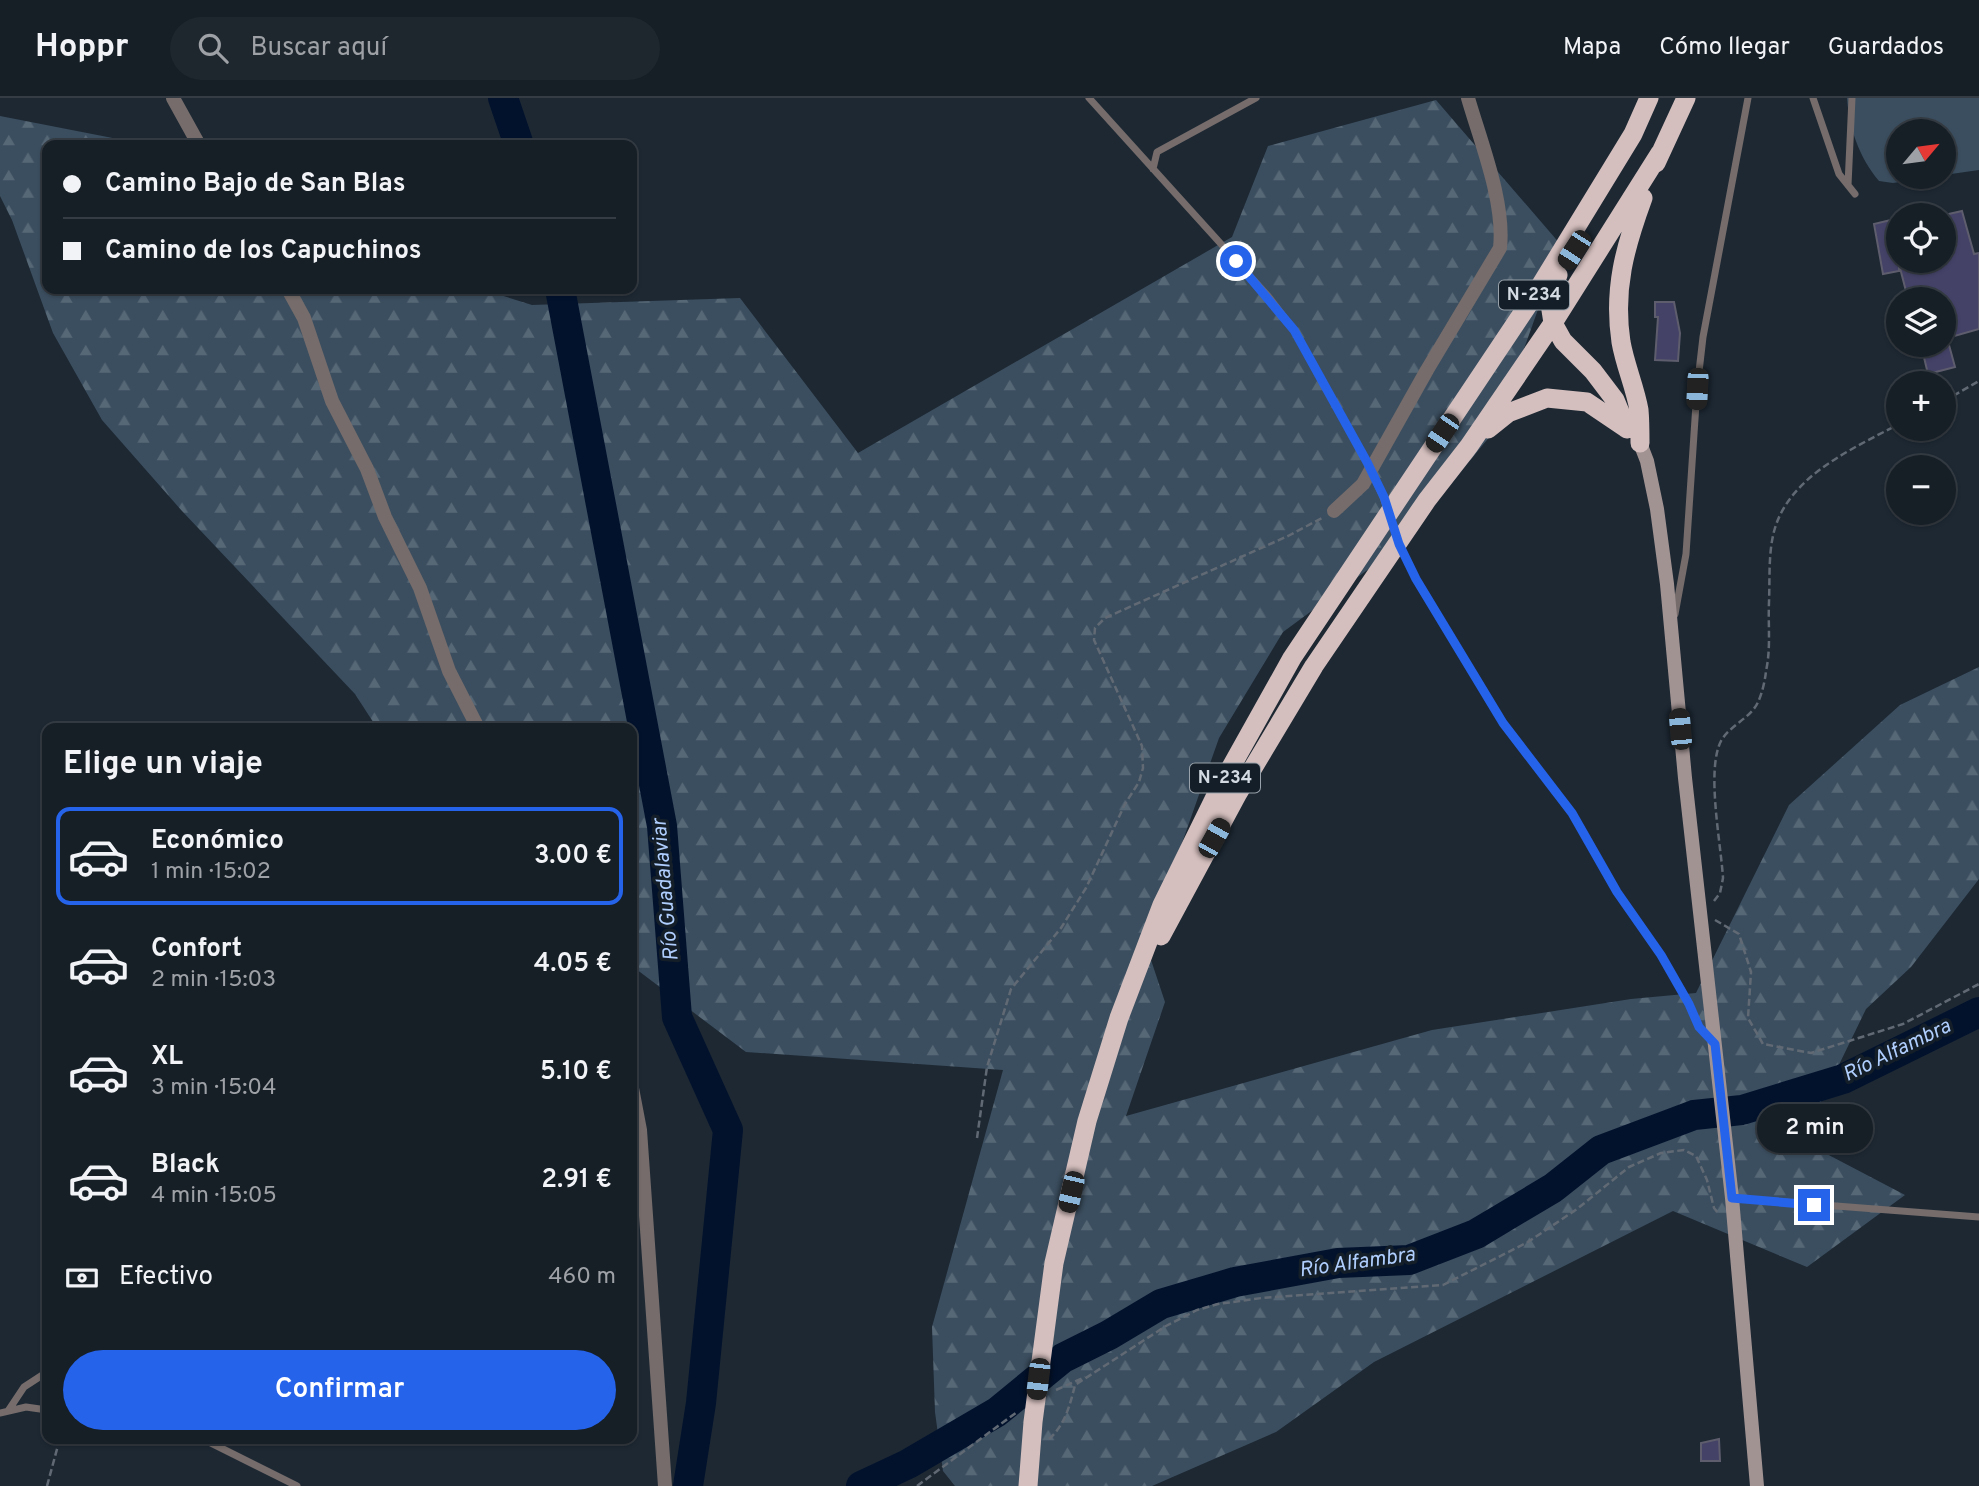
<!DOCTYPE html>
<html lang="es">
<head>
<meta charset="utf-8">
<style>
	body { margin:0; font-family:Overpass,sans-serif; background:#1f272e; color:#f1f3f6; height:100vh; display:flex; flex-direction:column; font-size:26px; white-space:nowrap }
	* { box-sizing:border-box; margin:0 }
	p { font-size:23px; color:#9ea2a7 }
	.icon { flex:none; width:38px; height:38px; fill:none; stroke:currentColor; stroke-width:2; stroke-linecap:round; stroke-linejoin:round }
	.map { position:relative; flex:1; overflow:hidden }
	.side { position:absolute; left:42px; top:625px; width:595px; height:721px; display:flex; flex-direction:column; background:#161e26; border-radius:14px; box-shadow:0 2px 5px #0004,0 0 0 2px #353c43 }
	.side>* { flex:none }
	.hud { position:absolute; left:42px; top:42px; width:595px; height:154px; border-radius:14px; box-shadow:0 2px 5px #0004,0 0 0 2px #353c43; display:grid; align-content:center; height:154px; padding:0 21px; background:#161e26 }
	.needle { width:46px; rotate:61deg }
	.buttons { position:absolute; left:1886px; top:21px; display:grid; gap:14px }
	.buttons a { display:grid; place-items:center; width:70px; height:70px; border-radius:50%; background:#161e26; box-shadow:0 2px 5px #0004,0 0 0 2px #353c43; font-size:35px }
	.end { position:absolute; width:32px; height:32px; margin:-16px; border:9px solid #2563eb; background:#fff; box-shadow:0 0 0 4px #fff }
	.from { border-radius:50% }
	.bubble { position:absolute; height:49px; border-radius:24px; background:#161e26; box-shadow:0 2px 5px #0004,0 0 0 2px #353c43; font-size:23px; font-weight:600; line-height:49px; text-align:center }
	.car { position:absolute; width:21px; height:42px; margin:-21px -10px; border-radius:9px; box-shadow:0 0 5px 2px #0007; background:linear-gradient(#222 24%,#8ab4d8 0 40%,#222 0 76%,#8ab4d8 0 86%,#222 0) }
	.hud b { display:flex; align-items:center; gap:24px; height:66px; font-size:26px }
	.hud b+b { border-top:2px solid #353c43 }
	.hud i { width:18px; height:18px; background:#f1f3f6 }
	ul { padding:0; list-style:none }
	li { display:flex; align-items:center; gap:21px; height:98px; margin:0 14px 10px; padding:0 7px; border:4px solid transparent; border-radius:14px }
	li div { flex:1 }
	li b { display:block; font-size:26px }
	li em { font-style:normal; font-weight:600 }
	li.current { border-color:#2563eb }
	li>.icon { width:63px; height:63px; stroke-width:1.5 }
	h2 { padding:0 21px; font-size:32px; line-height:84px }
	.pay { display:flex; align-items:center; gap:18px; height:77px; padding:0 21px; font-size:26px }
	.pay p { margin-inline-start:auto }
	.cta { display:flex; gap:14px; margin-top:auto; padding:14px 21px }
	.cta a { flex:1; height:80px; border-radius:42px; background:#2563eb; color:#fff; font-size:28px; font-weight:600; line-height:80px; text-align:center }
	header { display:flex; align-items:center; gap:42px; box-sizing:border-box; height:98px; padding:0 35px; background:#161e26; border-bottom:2px solid #353c43 }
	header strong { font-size:33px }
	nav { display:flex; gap:38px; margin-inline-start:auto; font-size:24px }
	.search { width:490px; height:63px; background:#1f272e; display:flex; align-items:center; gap:18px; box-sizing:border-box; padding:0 24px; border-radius:38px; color:#9ea2a7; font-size:26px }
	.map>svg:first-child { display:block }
	.green { fill:#3b4e5f }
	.forest { fill:url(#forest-firs) }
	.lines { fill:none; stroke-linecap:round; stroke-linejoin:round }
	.river { stroke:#02122d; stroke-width:30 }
	.building { fill:#444267; stroke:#5e5d6d; stroke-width:2 }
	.path { stroke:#616a74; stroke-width:2.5; stroke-dasharray:7 3.5; stroke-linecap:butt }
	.service { stroke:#756c6b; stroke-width:7 }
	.minor { stroke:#756c6b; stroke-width:14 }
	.tertiary { stroke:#756c6b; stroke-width:14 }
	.secondary { stroke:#a29393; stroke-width:14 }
	.trunk { stroke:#d4bfbe; stroke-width:19 }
	.route { stroke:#2563eb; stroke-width:9 }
	.labels { text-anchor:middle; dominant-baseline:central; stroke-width:7; stroke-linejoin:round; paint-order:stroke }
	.shield { fill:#131e29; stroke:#99a2aa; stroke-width:2 }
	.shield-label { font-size:18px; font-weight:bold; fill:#d3dae1 }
	.water-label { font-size:21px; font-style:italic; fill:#b0cefd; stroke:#131e29 }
</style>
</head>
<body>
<header>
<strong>Hoppr</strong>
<div class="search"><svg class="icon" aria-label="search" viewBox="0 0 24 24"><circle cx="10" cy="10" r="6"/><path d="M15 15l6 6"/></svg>Buscar aquí</div>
<nav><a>Mapa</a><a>Cómo llegar</a><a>Guardados</a></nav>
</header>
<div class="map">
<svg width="1979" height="1388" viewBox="0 0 1979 1388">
	<defs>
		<pattern id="forest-firs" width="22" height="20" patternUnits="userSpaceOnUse" patternTransform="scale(1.75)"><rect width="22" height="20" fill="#3b4e5f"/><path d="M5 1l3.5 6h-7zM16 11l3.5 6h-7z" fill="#566776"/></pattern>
	</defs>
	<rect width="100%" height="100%" fill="#1d2833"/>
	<path class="green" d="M 1847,0 L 1979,0 L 1979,72 L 1944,77 L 1944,33 L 1899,33 L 1899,79 L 1934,79 L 1893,85 L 1879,83 C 1859,59 1849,30 1847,0 Z"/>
	<path class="forest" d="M 1436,2 L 1561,147 L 1495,332 L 1400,448 L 1283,534 L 1219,640 L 1146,847 L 1165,904 L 1126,1018 L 1432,932 L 1631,901 L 1696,895 L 1789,707 L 1900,607 L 1979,569 L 1979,781 L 1911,869 L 1866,911 L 1802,1043 L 1905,1097 L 1807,1169 L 1673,1113 L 1374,1264 L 1276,1334 L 1152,1388 L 955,1388 L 943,1373 L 935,1314 L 932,1229 L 1003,972 L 746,954 L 632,868 L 632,630 L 377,630 L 355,596 L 182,413 L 102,322 L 53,235 L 12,122 L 0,98 L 0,18 L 133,44 L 140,47 L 47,47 L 47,191 L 481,191 L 532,207 L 740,200 L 858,355 L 1232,139 L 1268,48 Z"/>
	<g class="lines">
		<path class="river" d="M 503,0 L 519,47
			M 560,191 L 662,728 L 677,919 L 728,1032 L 701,1305 L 688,1388
			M 861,1388 L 908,1366 L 997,1314 L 1063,1260 L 1109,1237 L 1161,1206 L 1235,1184 L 1338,1165 L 1409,1162 L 1476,1136 L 1553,1090 L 1601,1052 L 1694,1017 L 1742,1012 L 1843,981 L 1979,914"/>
	</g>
	<path class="building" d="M 1962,113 L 1974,156 L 1979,155 L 1979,231 L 1944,241 L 1944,201 L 1908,201 L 1899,166 L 1899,173 L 1883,176 L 1874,126 L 1899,120 L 1899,163 L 1944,163 L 1944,117 Z
		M 1655,204 L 1674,204 L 1680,235 L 1678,263 L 1655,262 L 1658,219 L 1655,219 Z
		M 1921,247 L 1949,247 L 1955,269 L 1928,276 Z
		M 1719,1341 L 1720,1363 L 1701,1363 L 1701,1345 Z"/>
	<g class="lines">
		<path class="path" d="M 1944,303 L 1979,283
			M 1714,803 L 1720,795 L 1723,780 C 1721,746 1706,672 1721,643 C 1730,627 1751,620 1758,604 C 1762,596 1765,583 1766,573 C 1771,550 1768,528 1769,504 C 1770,480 1768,453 1775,430 C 1791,377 1854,350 1899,326
			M 1715,822 L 1739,836 L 1751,874 L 1748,920 L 1763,946 L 1811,955 L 1903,926 L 1979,886
			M 977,1040 L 987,969 L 1011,891 L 1061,830 L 1086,790 L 1125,706 L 1139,684 L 1143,670 L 1142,648 L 1094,542 L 1095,530 L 1105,520 L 1288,438 L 1322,420
			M 1056,1292 L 1085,1279
			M 1049,1341 C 1065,1327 1070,1307 1075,1287 L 1166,1228 L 1197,1212 L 1218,1206 L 1262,1200 L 1443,1187 L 1528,1144 L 1577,1111 L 1629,1069 L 1661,1055 L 1684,1052 L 1696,1058 L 1707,1082 L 1714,1110 L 1719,1116
			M 47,1388 L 60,1340
			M 917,1388 L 1017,1314"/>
		<path class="service" d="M 1089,0 L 1269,199 L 1294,232 L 1367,364 L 1383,399 L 1399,446 L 1416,481 L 1503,625 L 1572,715 L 1617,794 L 1661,857 L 1689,906 L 1699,929 L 1712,943
			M 1813,0 L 1839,76 L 1855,96
			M 1153,71 L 1157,54 L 1256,0
			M 1848,87 L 1852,0
			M 1675,516 L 1686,456 L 1697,291 L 1703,239 L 1748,0
			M 1733,1100 L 1979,1119
			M 8,1313 L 24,1289 L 47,1274
			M 0,1315 L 26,1309 L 47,1312
			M 201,1340 L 297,1388"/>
		<path class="minor" d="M 1334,413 L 1363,386 L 1427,272 L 1500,150 C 1505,104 1481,45 1468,0"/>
		<path class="tertiary" d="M 173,0 L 199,47
			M 288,191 L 304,220 L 332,303 L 367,371 L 385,419 L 420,490 L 449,573 L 478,630
			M 632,990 L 640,1032 L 665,1388"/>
		<path class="secondary" d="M 1640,345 L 1647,363 L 1657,411 L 1667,486 L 1685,680 L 1732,1100 L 1757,1388"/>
		<path class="trunk" d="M 1656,65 L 1686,0
			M 1558,177 L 1549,199 L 1553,225 L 1563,243 L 1593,273 L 1615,302 L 1627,331
			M 1488,331 L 1508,315 L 1547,300 L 1587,304 L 1627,331
			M 1640,345 C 1640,334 1640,323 1639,312 C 1635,289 1625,267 1621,244 C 1613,191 1625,149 1643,100
			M 1161,838 L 1238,695 L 1314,568 L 1427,402 L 1469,348 L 1553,225 L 1660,55
			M 1028,1388 L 1033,1324 L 1054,1165 L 1087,1023 L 1119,920 L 1162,807 L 1221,687 L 1292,560 L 1534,198 L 1633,36 L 1649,0"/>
	</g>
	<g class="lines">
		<path class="route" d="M 1236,163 L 1294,232 L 1367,364 L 1384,399 L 1399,446 L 1416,481 L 1503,625 L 1572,715 L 1617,794 L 1661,857 L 1689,906 L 1699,929 L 1715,946 L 1732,1100 L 1814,1107"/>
	</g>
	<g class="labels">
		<g class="shield">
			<rect x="1499" y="182.5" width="70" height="29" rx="5"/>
			<rect x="1190" y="665.5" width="70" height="29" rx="5"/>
		</g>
		<g class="shield-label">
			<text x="1534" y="197">N-234</text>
			<text x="1225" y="680">N-234</text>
		</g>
		<g class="water-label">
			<text transform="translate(666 792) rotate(-95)">Río Guadalaviar</text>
			<text transform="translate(1897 953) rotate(-26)">Río Alfambra</text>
			<text transform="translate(1357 1165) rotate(-8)">Río Alfambra</text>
		</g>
	</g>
</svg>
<div class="buttons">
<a><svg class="needle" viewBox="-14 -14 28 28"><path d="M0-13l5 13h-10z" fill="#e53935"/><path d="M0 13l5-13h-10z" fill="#9ea2a7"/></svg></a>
<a><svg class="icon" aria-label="locate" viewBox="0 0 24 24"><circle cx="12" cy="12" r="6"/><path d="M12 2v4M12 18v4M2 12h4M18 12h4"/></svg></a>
<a><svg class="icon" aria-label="layers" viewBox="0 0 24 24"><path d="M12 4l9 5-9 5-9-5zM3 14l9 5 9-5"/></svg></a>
<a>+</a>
<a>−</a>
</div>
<i class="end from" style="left:1236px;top:163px"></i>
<i class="end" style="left:1814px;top:1107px"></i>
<div class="bubble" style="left:1757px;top:1006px;width:116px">2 min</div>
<i class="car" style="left:1574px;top:152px;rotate:213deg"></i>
<i class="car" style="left:1697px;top:291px;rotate:183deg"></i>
<i class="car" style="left:1442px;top:335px;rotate:214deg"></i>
<i class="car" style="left:1680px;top:631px;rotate:355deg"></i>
<i class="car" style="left:1214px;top:740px;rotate:29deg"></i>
<i class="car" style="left:1071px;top:1094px;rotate:193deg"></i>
<i class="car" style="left:1038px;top:1281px;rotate:187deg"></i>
<div class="hud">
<b><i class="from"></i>Camino Bajo de San Blas</b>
<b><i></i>Camino de los Capuchinos</b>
</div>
<section class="side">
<h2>Elige un viaje</h2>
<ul>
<li class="current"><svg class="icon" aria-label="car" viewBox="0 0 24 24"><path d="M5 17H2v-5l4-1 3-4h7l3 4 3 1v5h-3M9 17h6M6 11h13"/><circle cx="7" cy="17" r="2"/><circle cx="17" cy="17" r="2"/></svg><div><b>Económico</b><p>1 min · 15:02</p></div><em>3.00 €</em></li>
<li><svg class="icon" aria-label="car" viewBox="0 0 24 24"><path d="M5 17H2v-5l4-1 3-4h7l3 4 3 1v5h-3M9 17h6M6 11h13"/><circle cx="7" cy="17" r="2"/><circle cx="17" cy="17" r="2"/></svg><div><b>Confort</b><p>2 min · 15:03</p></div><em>4.05 €</em></li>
<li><svg class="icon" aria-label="car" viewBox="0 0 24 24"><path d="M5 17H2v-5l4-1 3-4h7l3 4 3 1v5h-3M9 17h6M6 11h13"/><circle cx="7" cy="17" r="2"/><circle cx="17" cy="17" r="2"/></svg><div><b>XL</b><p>3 min · 15:04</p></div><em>5.10 €</em></li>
<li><svg class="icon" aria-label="car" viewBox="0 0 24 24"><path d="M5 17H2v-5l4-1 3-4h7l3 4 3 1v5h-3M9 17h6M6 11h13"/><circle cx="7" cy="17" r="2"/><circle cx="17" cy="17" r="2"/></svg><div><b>Black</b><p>4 min · 15:05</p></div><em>2.91 €</em></li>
</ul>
<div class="pay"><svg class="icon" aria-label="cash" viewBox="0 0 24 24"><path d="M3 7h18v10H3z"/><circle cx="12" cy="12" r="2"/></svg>Efectivo<p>460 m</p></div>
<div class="cta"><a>Confirmar</a></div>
</section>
</div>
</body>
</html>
